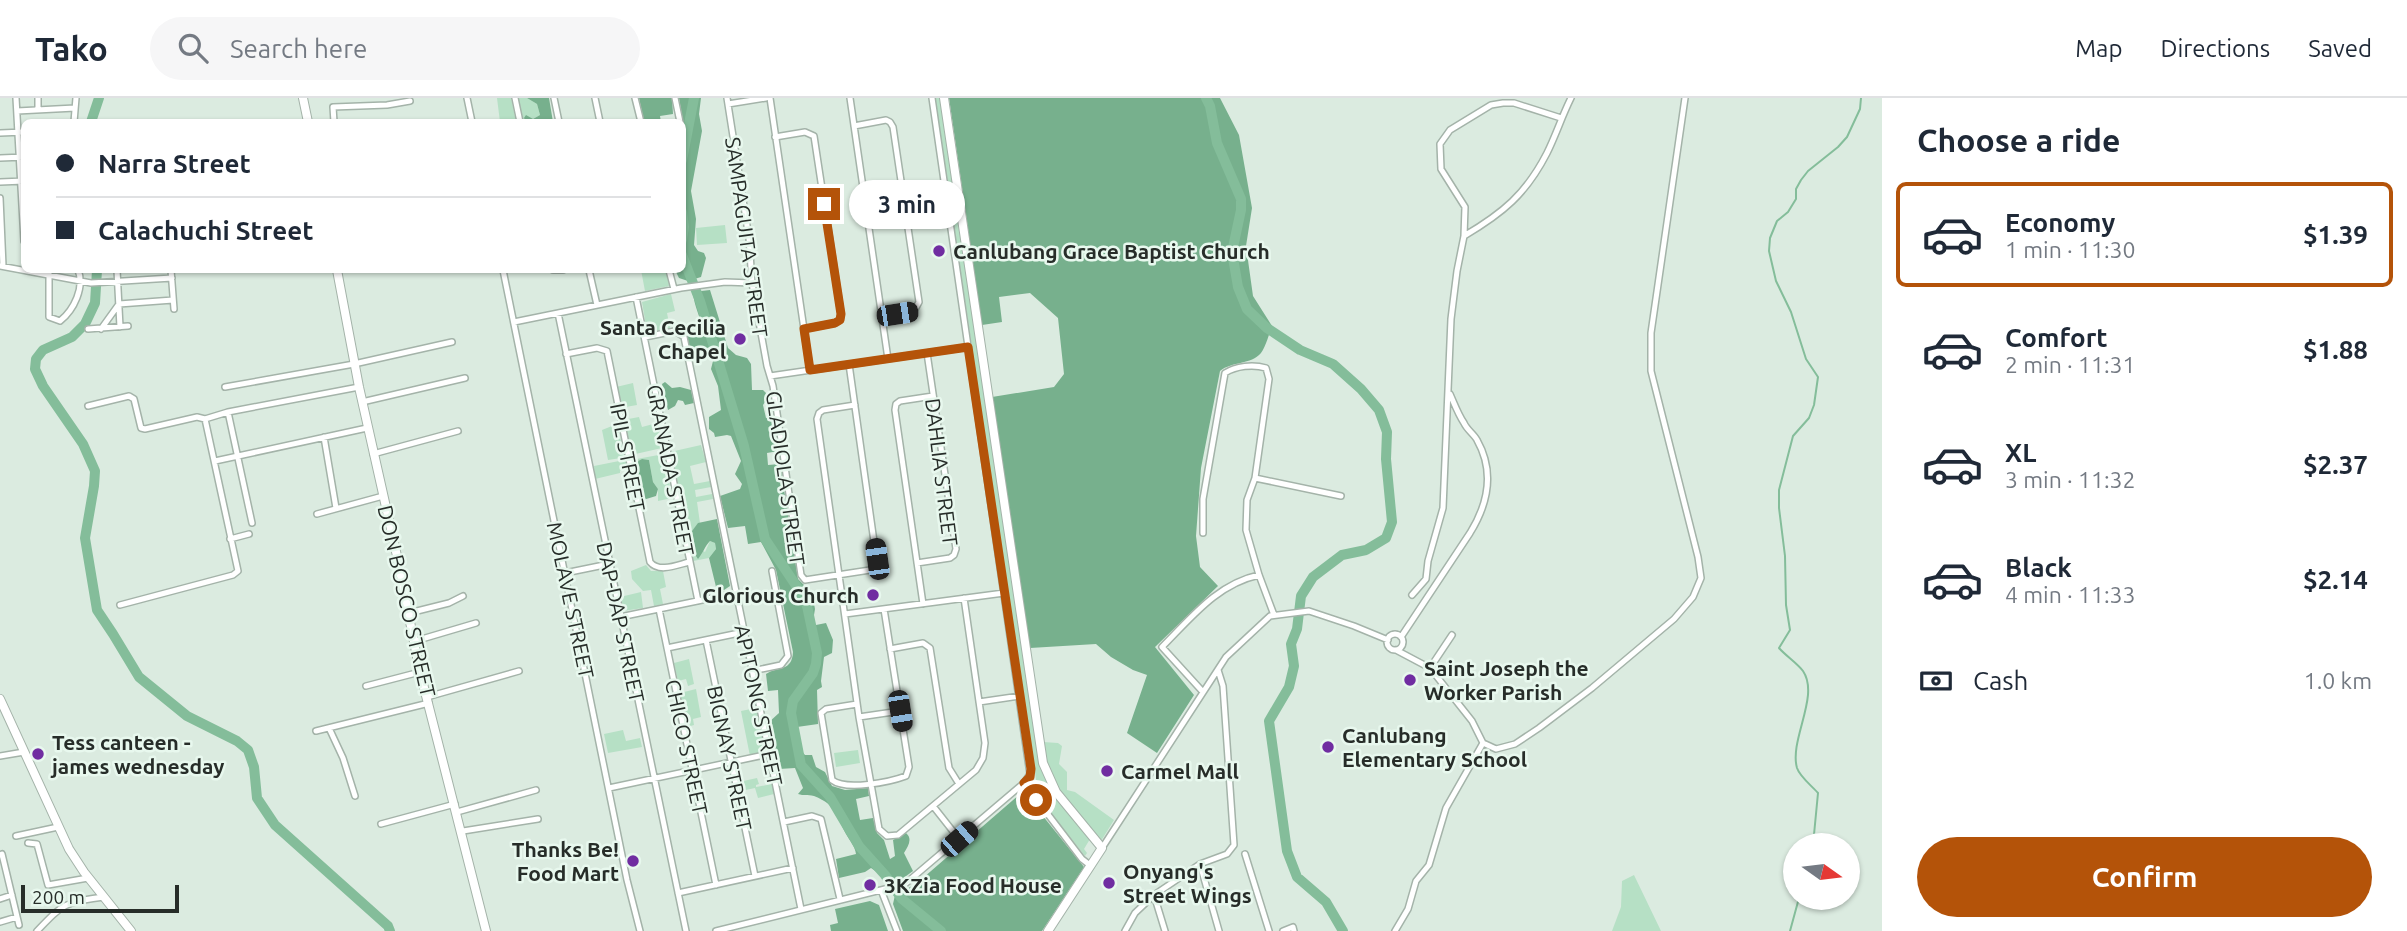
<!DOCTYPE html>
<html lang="en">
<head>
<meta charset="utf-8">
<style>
	body { margin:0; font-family:Ubuntu,sans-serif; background:#f6f6f7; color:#1f2937; height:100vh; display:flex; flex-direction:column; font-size:26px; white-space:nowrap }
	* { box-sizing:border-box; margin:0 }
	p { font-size:23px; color:#747a83 }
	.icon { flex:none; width:38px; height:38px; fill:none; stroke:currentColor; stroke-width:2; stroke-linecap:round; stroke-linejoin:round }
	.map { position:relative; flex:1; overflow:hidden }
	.sheet { display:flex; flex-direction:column; background:#fff; width:525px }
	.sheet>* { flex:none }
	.banner { position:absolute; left:21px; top:21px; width:665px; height:154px; border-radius:10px; box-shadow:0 2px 5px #0004; display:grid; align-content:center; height:154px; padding:0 35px; background:#fff }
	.needle { width:46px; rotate:104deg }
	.tools { position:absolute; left:1783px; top:735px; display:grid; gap:14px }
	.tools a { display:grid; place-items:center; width:77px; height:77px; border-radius:50%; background:#fff; box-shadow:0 2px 5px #0004; font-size:35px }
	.scale { position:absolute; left:21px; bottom:18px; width:158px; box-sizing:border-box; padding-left:7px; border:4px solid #272d29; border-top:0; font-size:19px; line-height:24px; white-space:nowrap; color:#272d29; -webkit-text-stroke:5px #e8f8ee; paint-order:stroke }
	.end { position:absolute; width:32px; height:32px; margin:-16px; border:9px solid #b45309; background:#fff; box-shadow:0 0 0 4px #fff }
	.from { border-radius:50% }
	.bubble { position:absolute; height:49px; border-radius:24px; background:#fff; box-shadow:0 2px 5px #0004; font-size:23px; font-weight:600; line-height:49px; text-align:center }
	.car { position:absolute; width:21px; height:42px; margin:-21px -10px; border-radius:9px; box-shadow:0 0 5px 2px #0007; background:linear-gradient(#222 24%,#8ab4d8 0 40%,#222 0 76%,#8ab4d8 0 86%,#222 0) }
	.banner b { display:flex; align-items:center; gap:24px; height:66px; font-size:26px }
	.banner b+b { border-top:2px solid #e0e1e3 }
	.banner i { width:18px; height:18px; background:#1f2937 }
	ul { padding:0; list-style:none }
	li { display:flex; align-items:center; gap:21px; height:105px; margin:0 14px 10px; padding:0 21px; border:4px solid transparent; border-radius:10px }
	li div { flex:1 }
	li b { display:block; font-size:26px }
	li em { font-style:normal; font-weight:600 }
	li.active { border-color:#b45309 }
	li>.icon { width:63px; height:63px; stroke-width:1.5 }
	h2 { padding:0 35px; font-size:32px; line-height:84px }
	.pay { display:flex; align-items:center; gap:18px; height:77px; padding:0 35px; font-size:26px }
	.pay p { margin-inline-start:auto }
	.primary-button { display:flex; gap:14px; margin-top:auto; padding:14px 35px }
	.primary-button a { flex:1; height:80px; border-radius:42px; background:#b45309; color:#fff; font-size:28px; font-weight:600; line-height:80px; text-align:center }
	header { display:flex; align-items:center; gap:42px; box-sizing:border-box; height:98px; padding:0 35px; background:#fff; border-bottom:2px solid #e0e1e3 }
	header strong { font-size:33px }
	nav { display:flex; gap:38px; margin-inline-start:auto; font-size:24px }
	.search { width:490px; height:63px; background:#f6f6f7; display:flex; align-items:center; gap:18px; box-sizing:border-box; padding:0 24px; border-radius:38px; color:#747a83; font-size:26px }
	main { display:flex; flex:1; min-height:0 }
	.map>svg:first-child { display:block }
	.green { fill:#b6e0c5 }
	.forest { fill:#77b08d }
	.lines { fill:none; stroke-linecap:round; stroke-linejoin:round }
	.stream { stroke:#84bd9a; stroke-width:2 }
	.river { stroke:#84bd9a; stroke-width:10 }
	.street-casing { stroke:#a4b3a9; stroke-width:8 }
	.secondary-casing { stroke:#a4b3a9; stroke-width:10 }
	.street { stroke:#fff; stroke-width:5 }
	.secondary { stroke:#fff; stroke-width:8 }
	.route { stroke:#b45309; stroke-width:9 }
	.poi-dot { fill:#702da1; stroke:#e8f8ee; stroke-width:2.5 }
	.labels { text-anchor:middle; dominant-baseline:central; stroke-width:5; stroke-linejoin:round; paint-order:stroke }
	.street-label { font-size:21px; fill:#272d29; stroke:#e8f8ee }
	.poi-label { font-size:21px; font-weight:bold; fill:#272d29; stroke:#e8f8ee; text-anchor:start }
</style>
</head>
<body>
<header>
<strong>Tako</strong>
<div class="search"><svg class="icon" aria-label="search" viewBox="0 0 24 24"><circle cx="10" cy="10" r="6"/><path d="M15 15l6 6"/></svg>Search here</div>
<nav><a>Map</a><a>Directions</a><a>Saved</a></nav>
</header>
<main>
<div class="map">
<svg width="1882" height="833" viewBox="0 0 1882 833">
	<rect width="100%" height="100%" fill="#dbebe0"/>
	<path class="green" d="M 497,0 L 511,0 L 516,24 L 500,24 Z
		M 518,0 L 527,0 L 537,6 L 540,17 L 533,21 L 524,20 L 526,24 L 523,24 Z
		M 935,0 L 940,0 L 1040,664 L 1054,695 L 1090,741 L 1084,751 L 1087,755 L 1085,758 L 1044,707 L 1038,695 Z
		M 725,127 L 727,145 L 697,147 L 696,130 Z
		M 641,172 L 667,172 L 669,188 L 645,193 Z
		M 671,196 L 675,213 L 667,215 L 670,230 L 647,234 L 642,204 Z
		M 633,285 L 637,307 L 620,310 L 616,289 Z
		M 639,319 L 642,329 L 657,325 L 662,350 L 631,357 L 623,322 Z
		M 617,326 L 624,357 L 621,360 L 608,362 L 602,332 Z
		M 701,347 L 706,364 L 690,368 L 694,386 L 710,383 L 711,389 L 695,392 L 696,399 L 712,396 L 713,401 L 697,404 L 700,425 L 692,433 L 694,447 L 705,454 L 710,443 L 715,445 L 716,451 L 709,460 L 693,463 L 670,354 Z
		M 664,356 L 672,400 L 658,403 L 658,391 L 653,384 L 649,362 L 642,361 L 634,365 L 643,402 L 640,403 L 631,362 Z
		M 624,362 L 626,363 L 627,371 L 620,373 L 620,375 L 595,381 L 594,368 Z
		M 646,467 L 651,473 L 663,473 L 666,489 L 660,491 L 663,506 L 654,508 L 651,492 L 643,493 L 632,481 L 631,473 Z
		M 641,494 L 643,510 L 623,513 L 620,499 Z
		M 689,561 L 694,586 L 688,588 L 686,581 L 678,583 L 674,565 Z
		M 696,591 L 701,619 L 693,621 L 694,627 L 687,629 L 686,624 L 691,623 L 690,617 L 685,618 L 680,595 Z
		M 756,610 L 765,653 L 750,658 L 741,613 Z
		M 623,632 L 626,643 L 640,640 L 642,649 L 608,655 L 604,636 Z
		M 1043,644 L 1058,645 L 1062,648 L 1059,666 L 1067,674 L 1067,692 L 1075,694 L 1114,722 L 1101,743 L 1056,688 L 1048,671 Z
		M 858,652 L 860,665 L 836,669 L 834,655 Z
		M 757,680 L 759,686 L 756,687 L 756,689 L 772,686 L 774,696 L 758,700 L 755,690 L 741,693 L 739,684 Z
		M 1634,777 L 1661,833 L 1612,833 L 1621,809 L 1622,783 Z"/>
	<path class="forest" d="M 527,0 L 549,0 L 553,24 L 526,24 L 524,20 L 526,17 L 533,21 L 540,17 L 537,6 Z
		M 639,0 L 672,0 L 673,16 L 660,18 L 661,24 L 644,24 Z
		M 679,0 L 701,0 L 699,16 L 702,33 L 691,93 L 696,121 L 694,147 L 698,153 L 704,155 L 706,160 L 701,179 L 688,183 L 679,180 L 675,172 L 682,172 L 684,30 Z
		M 949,0 L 1220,0 L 1239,37 L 1252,110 L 1246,148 L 1253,198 L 1272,228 C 1269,236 1266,248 1261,255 C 1251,267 1232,263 1220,273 L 1201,370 L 1196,438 L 1200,469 L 1218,488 L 1155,549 L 1194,597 L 1157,655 L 1127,635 L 1147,577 L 1133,572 L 1111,559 L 1096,546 L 1030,550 L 992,299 L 1054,289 L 1064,276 L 1058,220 L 1030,195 L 999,199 L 1002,224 L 982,227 Z
		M 710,192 L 728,250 L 736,257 L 747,260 L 751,266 L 752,292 L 763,292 L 769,298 L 763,307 L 766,320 L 773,319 L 778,353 L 767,355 L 768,367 L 780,366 L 798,481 L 812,495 L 815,511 L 813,523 L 816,527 L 826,525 L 833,542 L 832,555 L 824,559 L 821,583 L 822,589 L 817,592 L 818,626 L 797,629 L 799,650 L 805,657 L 812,657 L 816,669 L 825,674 L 832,688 L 845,692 L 868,690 L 869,698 L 856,701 L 860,722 L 873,720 L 877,735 L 884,742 L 890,761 L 895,758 L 893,742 L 906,735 C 913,741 908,748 904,755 L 913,773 L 902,781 L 888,784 L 884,779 L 871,770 L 865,774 L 839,780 L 836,761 L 856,756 C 855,748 850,743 846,736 C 836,717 838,708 814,698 C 807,696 804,698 798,696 L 803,690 L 795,670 L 779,671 L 768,625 L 779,615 L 778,592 L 768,593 L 766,576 C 778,568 792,574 793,554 L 776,472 L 761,444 L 748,446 L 745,428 L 728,430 L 720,398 L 740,391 L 742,386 L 735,376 L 741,363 L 731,338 L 727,337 L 715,339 L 714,335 L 709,331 L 709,319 L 721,312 L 718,288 L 711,271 L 714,259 L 712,249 L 690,253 L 687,236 L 703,232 C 700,218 694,208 693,194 Z
		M 665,284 L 672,290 L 680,289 L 691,292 L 694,305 L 685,307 L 683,303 L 678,302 L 675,308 L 668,312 L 662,286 Z
		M 642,361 L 649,362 L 653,384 L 658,391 L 656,398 L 643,402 L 634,365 Z
		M 717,421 L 730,488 L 724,492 L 717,493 L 709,460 L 716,451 L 715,445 L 710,443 C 705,448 703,455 698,461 L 696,458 L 692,433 L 698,425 Z
		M 1019,697 L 1030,702 L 1084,769 L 1042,833 L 903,833 L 893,806 L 895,797 L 916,786 Z
		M 870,803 L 879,807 L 888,833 L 831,833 L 830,827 L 838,825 L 835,811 Z"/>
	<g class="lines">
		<path class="stream" d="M 1813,747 L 1818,695 C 1812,688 1800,679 1797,670 C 1789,642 1820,598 1803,573 C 1797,565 1786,558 1779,550 L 1790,532 L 1786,507 L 1785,458 L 1779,410 L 1779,392 L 1793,338 L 1809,320 L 1814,307 L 1818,279 L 1806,261 L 1791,214 L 1776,183 L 1769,153 L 1770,140 L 1777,123 L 1788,114 L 1796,101 L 1796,91 L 1801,82 L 1808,73 L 1838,49 L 1847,39 L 1860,11 L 1861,0
			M 1790,833 L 1799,800"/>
		<path class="river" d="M 1206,0 L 1210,8 L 1217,45 L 1241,101 L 1241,112 L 1232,154 L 1238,189 L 1247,211 L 1267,230 L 1300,252 L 1333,266 L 1361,291 L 1379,312 L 1387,334 L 1386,361 L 1392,424 L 1386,440 L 1366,452 L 1342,457 L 1313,479 L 1301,498 L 1297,531 L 1291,546 L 1294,568 L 1289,589 L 1269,623 L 1287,753 L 1297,779 L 1326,804 L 1343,833
			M 91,24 L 99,0
			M 682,62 L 694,0
			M 682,114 L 684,129 L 682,142
			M 682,157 L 700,203 L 744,348 L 765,441 L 801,495 L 807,508 L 817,555 L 816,566 L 813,575 L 793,603 L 791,615 L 801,667 L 830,699 L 859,748 L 885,777 L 902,801 L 941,833
			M 97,172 L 95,205 L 85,226 L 72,239 L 43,252 L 36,261 L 35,271 L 43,288 L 83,346 L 95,373 L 94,388 L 85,440 L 97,512 L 113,536 L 139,579 L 187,618 L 237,643 L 248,652 L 254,669 L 257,700 L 275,727 L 388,828 L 390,833"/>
		<defs>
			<path id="street" d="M 16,0 L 24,143
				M 38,0 L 38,12
				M 467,0 L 472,24
				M 515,0 L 520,24
				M 554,0 L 559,24
				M 595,0 L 600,24
				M 635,0 L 641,24
				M 675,0 L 680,24
				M 727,0 L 749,140 L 752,185 L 767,268 L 773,288 L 801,477 L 805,482 L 870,472 L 877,465 L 849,266
				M 770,0 L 810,272
				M 850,0 L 888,261
				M 728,6 L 766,0
				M 17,13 L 75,10
				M 74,24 L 76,0
				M 334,24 L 333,9 L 387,7 L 410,3
				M 854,28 L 886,22 L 890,24 L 893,29 L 919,204 L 914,213 L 882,218
				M 0,35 L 24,34
				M 775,39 L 805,34 L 814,38 L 841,216 L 840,222 L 835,225 L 804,231
				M 0,60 L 24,59
				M 0,84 L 24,83
				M 0,100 L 3,168
				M 1464,138 L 1465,109 L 1441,71 L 1440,46 L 1450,32 L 1491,7 L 1503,5 L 1514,5 L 1561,20
				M 0,168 L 91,185 L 172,180
				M 49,172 L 49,219 L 60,223 C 74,212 85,189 78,172
				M 117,172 L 120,229
				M 171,172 L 174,211
				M 503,172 L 627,782 L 640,833
				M 553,172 L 563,172
				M 589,172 L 597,207
				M 669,172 L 674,191
				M 636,199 L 698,503
				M 558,215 L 686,833
				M 514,224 L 681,190 L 725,184 L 752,185
				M 88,231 L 128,228
				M 101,231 L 119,206 L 173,202
				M 645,239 L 675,233 L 684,239 L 801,811
				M 566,256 L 597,250 L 607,253 L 650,464 C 659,475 677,467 689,464
				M 770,278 L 968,249
				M 225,289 L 354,266 L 452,244
				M 362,304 L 465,280
				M 855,307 L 823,312 L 819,315 L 817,321 L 859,619 L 879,731 L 887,738 L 898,737 L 976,672 L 983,660 L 985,645 L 964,500
				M 88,308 L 129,298 L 134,301 L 141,330 L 145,331 L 197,319 L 205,321 L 238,473 L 233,477 L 120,507
				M 228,314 L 252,425
				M 205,321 L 228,314 L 359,289
				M 324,339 L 336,410
				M 373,356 L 458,333
				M 215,363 L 367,330
				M 1255,380 L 1341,398
				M 317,416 L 383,398
				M 1203,435 L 1203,401 L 1225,275 C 1236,268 1253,266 1266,270 L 1269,281 L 1255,380 L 1247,402 L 1246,432 L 1259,477 L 1274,517
				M 230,441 L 249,436
				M 917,465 L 950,460 L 954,457 L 956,451 L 927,255
				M 565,475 L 609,466
				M 1412,497 L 1426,481 L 1428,463 L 1443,410 L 1451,221 L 1457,173 L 1464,138 C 1503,115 1526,96 1547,55 C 1556,37 1562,18 1571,0
				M 923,506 L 895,312 L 896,306 L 900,303 L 933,298
				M 659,511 L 716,787
				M 409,515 L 449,505 L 463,498
				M 845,516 L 1004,495
				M 620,519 L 736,495
				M1387 544a8 8 0 1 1 16 0a8 8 0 1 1-16 0Z
				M 1401,539 L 1470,435 C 1488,406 1495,374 1477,342 C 1474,336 1467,332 1464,325 C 1458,316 1454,305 1450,296
				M 706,542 L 755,778
				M 415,543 L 476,525
				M 667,550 L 744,534
				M 890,551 L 923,545 L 930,550 L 949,670 L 959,686
				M 1396,552 L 1430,570 L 1472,623 L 1483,645 L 1496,651 L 1515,646 L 1539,630 L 1592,590 L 1674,521 L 1693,499 L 1701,480 L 1698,459 L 1651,273 L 1651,235 L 1685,0
				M 1430,570 L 1452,537
				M 752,573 L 781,567 L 788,558 L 772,473
				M 366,588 L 420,574
				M 1203,594 L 1162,549 C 1191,520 1217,486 1259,477
				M 427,599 L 519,573
				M 979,604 L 1020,598
				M 857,606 L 826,611 L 821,615 L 832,682 C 846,693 890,684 906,678 L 909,669 L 884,511
				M 859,619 L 900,613
				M 329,630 L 343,660 L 355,698
				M 316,633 L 429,605
				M 0,658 L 24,654
				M 1024,685 L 1082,761 L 1091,768
				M 609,690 L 769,656
				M 933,708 L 959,741
				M 457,714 L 536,692
				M 784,724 L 812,718 L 821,721 L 840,801
				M 381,726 L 455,706
				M 463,733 L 538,721
				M 16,738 L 58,729
				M 28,745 L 37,746 L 48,787 L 88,780
				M 1102,750 L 1226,559 L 1270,518 L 1309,513 L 1354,528 L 1388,542
				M 1245,756 L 1269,833
				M 0,757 L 2,756 L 19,827
				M 1200,766 L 1219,833
				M 881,792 L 897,833
				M 678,795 L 793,770
				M 1154,797 L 1165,833
				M 0,801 L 12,797
				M 0,824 L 17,819
				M 37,833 C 65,804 64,805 104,799
				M 716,833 L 905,786 L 1024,685 L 1030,676 L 932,0
				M 1125,833 L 1135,815 L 1154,797 L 1200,766 L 1227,756 L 1234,747 L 1223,588 L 1218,572
				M 1283,833 L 1293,829 L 1294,833
				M 1395,833 L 1408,811 L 1416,783 L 1429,767 L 1446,710 L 1483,645"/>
			<path id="secondary" d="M 303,0 L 308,24
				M 944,0 L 1043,665 L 1056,694 L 1102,750 L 1048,833
				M 337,172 L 359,289 L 397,458 L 420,574 L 486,833
				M 0,601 L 69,751 L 84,774 L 131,833"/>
		</defs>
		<use href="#street" class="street-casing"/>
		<use href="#secondary" class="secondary-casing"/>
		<use href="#street" class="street"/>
		<use href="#secondary" class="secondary"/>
	</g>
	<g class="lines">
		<path class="route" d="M 824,106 L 841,216 L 840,222 L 835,225 L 804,231 L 810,272 L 968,249 L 1031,671 L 1030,679 L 1024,685 L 1036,702"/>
	</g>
	<g class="poi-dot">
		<circle cx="939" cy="153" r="7"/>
		<circle cx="740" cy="241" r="7"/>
		<circle cx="873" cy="497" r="7"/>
		<circle cx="1410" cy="582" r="7"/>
		<circle cx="1328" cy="649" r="7"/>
		<circle cx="38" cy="656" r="7"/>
		<circle cx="1107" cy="673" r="7"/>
		<circle cx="633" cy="763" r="7"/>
		<circle cx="1109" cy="785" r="7"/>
		<circle cx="870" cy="787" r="7"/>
	</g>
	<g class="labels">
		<g class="street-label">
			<text transform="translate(747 139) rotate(82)">SAMPAGUITA STREET</text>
			<text transform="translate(628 359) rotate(79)">IPIL STREET</text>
			<text transform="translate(671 372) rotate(79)">GRANADA STREET</text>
			<text transform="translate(942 374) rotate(83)">DAHLIA STREET</text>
			<text transform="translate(786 380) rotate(82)">GLADIOLA STREET</text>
			<text transform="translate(571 502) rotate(78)">MOLAVE STREET</text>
			<text transform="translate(407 503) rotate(77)">DON BOSCO STREET</text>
			<text transform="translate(621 524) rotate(78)">DAP-DAP STREET</text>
			<text transform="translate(759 607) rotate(78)">APITONG STREET</text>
			<text transform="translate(687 649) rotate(78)">CHICO STREET</text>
			<text transform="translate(730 660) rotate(78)">BIGNAY STREET</text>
		</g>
		<g class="poi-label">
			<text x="953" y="153">Canlubang Grace Baptist Church</text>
			<text x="726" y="229" text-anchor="end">Santa Cecilia<tspan x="726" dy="24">Chapel</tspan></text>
			<text x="859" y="497" text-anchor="end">Glorious Church</text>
			<text x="1424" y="570">Saint Joseph the<tspan x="1424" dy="24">Worker Parish</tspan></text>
			<text x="1342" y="637">Canlubang<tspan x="1342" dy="24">Elementary School</tspan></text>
			<text x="52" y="644">Tess canteen -<tspan x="52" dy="24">james wednesday</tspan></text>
			<text x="1121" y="673">Carmel Mall</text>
			<text x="619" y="751" text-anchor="end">Thanks Be!<tspan x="619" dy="24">Food Mart</tspan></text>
			<text x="1123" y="773">Onyang's<tspan x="1123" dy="24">Street Wings</tspan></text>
			<text x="884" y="787">3KZia Food House</text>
		</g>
	</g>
</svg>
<div class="tools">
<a><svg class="needle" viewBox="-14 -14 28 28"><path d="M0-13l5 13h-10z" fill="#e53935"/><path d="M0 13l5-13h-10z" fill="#747a83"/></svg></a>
</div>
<div class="scale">200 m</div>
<i class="end from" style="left:1036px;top:702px"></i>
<i class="end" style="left:824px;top:106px"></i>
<div class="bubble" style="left:849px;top:82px;width:116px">3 min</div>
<i class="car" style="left:897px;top:216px;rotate:81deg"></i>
<i class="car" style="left:877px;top:461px;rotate:352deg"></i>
<i class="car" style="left:900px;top:613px;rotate:171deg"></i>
<i class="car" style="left:959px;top:741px;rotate:49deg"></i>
<div class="banner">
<b><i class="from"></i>Narra Street</b>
<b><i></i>Calachuchi Street</b>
</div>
</div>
<section class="sheet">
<h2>Choose a ride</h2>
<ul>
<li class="active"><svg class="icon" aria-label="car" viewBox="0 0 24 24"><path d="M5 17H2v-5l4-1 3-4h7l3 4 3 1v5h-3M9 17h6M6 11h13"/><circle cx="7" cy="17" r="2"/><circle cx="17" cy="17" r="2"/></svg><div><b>Economy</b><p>1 min · 11:30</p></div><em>$1.39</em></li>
<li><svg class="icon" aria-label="car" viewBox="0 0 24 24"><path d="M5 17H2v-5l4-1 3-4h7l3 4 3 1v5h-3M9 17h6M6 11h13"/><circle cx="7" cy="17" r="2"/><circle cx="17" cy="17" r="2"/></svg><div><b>Comfort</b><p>2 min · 11:31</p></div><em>$1.88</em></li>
<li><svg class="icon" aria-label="car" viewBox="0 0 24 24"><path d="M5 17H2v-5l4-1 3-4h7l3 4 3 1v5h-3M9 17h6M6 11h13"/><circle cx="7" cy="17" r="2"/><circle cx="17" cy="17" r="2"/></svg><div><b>XL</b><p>3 min · 11:32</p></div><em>$2.37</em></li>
<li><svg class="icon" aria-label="car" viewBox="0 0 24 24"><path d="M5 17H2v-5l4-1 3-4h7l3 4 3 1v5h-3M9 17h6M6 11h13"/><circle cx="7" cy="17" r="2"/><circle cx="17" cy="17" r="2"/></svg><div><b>Black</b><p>4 min · 11:33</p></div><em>$2.14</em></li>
</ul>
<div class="pay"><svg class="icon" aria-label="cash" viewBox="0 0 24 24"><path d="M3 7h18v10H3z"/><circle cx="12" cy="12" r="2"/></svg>Cash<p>1.0 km</p></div>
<div class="primary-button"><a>Confirm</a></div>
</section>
</main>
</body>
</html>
